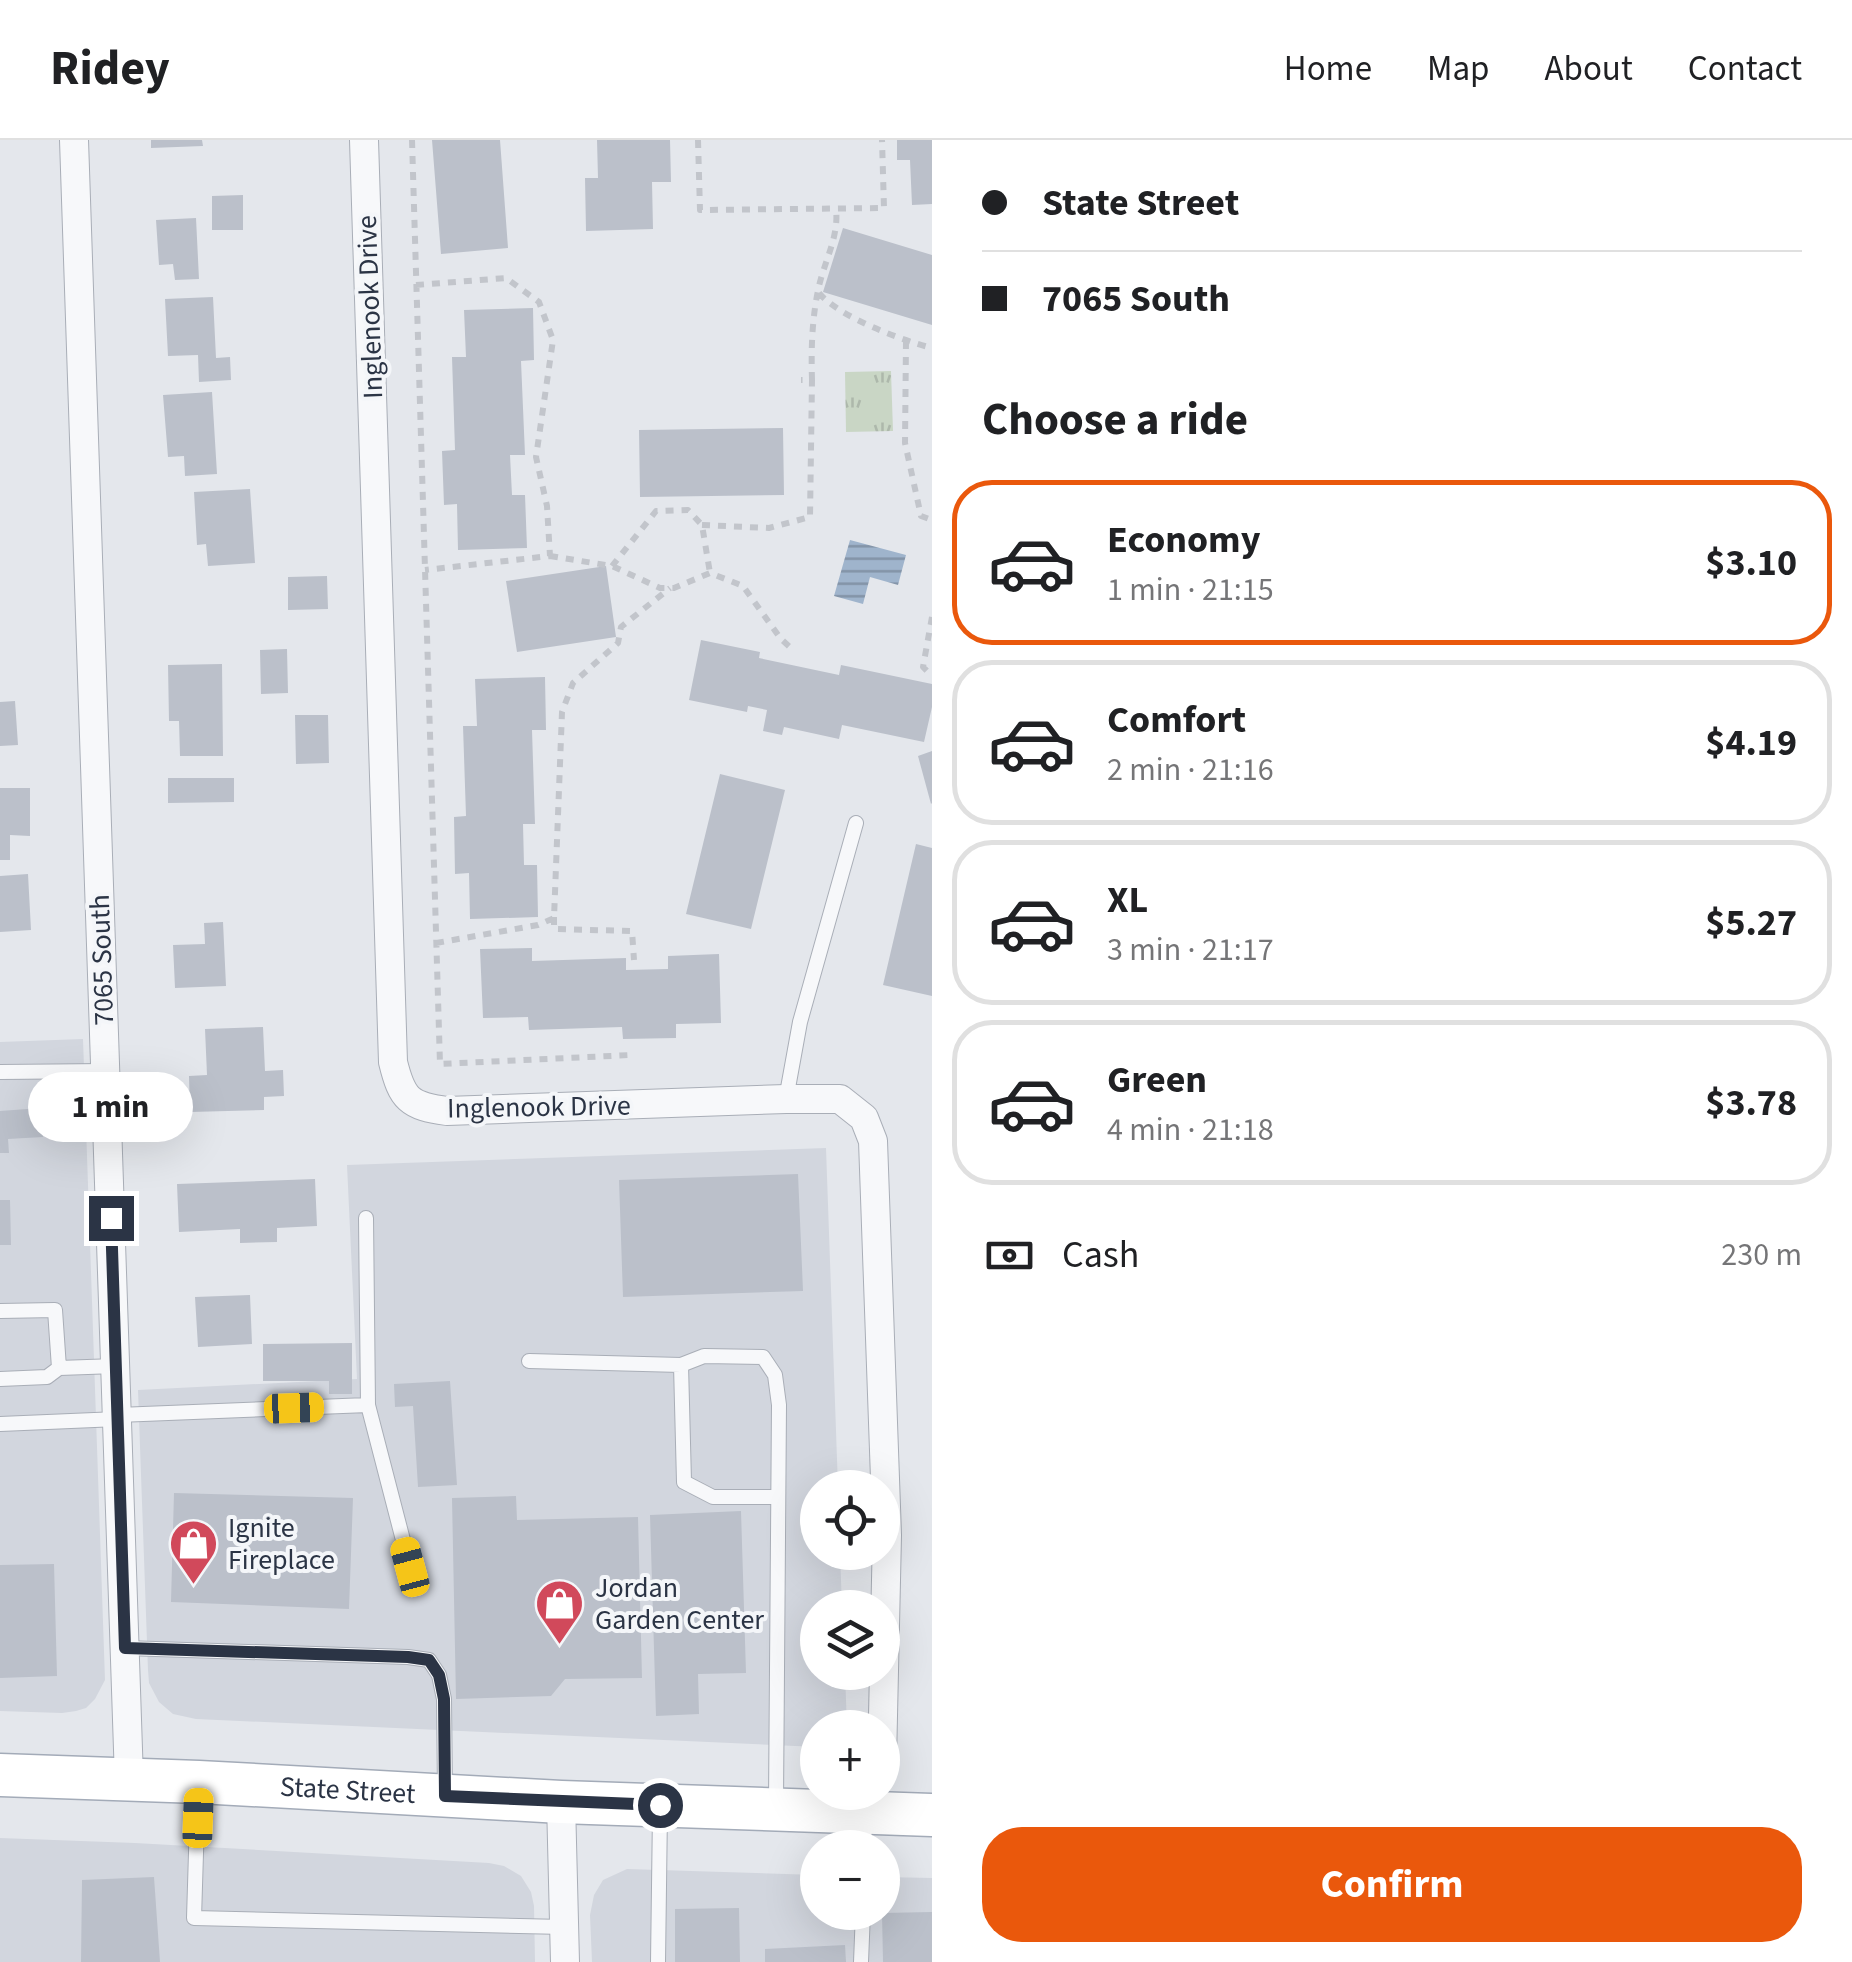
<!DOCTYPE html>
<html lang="en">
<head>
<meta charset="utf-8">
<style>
	body { margin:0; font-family:"Source Sans 3",sans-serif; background:#f6f6f6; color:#202124; height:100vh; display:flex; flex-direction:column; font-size:38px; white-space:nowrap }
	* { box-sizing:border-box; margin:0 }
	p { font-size:32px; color:#757577 }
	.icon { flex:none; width:55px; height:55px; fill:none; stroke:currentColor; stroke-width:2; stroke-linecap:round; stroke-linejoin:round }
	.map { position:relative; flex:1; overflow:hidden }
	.sheet { display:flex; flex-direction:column; background:#fff; width:920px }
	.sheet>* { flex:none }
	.top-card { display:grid; align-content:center; height:220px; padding:0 50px; background:#fff }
	.buttons { position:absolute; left:800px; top:1330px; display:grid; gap:20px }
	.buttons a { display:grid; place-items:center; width:100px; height:100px; border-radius:50%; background:#fff; box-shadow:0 10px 40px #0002; font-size:50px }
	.end { position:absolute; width:45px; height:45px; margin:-22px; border:12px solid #2b3445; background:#fff; box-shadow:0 0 0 5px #fff }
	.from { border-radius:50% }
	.bubble { position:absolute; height:70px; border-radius:35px; background:#fff; box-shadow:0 10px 40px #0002; font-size:32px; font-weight:700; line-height:70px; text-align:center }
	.car { position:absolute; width:30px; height:60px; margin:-30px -15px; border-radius:12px; box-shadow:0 0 8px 2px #0007; background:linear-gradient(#f5c518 24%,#345 0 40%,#f5c518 0 76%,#345 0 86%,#f5c518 0) }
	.top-card b { display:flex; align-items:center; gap:35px; height:95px; font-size:38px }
	.top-card b+b { border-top:2px solid #e0e0e0 }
	.top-card i { width:25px; height:25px; background:#202124 }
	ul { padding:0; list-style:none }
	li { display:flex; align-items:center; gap:30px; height:165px; margin:0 20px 15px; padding:0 30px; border:5px solid #e0e0e0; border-radius:40px }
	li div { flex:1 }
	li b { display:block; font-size:38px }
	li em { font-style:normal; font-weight:700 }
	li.on { border-color:#ea580c }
	li>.icon { width:90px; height:90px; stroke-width:1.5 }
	h2 { padding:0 50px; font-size:45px; line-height:120px }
	.pay { display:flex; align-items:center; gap:25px; height:110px; padding:0 50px; font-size:38px }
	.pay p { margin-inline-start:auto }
	.primary-button { display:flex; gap:20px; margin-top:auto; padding:20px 50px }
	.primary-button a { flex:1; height:115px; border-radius:40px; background:#ea580c; color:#fff; font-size:40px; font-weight:700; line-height:115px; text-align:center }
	header { display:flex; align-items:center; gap:60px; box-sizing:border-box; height:140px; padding:0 50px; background:#fff; border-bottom:2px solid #e0e0e0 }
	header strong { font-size:48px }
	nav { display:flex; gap:55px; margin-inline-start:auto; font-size:35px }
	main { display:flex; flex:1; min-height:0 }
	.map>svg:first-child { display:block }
	.built { fill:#d2d6de }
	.grass { fill:url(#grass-tufts) }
	.water { fill:url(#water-rules) }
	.building { fill:#bbc0ca }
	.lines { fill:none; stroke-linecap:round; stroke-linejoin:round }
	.service-casing { stroke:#a9aeb7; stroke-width:16 }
	.minor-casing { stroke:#a9aeb7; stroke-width:30 }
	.primary-casing { stroke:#a3abb8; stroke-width:45 }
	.path { stroke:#c2c5cb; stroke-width:6; stroke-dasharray:8 8; stroke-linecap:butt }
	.service { stroke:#f7f8fa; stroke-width:14 }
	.minor { stroke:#f7f8fa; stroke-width:28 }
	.primary { stroke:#fff; stroke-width:42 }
	.route { stroke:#2b3445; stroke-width:12 }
	.labels { text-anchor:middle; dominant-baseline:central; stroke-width:8; stroke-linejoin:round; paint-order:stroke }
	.street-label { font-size:28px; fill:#2b3445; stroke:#f4f6f9 }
	.poi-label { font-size:28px; fill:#2b3445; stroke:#f4f6f9; text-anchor:start }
</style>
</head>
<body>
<header>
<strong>Ridey</strong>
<nav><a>Home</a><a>Map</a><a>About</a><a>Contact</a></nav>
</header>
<main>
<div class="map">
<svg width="932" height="1822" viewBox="0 0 932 1822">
	<defs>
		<pattern id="grass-tufts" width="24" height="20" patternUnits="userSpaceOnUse" patternTransform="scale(2.5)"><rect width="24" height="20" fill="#c9d6c5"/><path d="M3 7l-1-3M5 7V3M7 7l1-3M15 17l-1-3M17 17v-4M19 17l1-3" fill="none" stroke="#adb8ab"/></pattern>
		<pattern id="water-rules" width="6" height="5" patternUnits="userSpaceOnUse" patternTransform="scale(2.5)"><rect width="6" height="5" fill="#9fb4cc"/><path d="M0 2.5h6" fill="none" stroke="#8293a7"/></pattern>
	</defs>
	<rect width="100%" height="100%" fill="#e4e7ec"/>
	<path class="built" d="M 83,899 L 105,1540 L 95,1559 L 86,1568 L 76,1571 L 62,1573 L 0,1571 L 0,902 Z
		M 826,1008 L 838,1347 L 818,1348 L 818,1412 L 840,1413 L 842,1467 L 818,1468 L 818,1532 L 845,1533 L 847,1587 L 818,1588 L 817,1607 L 196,1579 L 173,1574 L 159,1562 L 149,1543 L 148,1530 L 138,1250 L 357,1239 L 347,1025 Z
		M 0,1698 L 135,1703 L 489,1723 L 504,1726 L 521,1736 L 531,1752 L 534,1766 L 535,1822 L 0,1822 Z
		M 627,1729 L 817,1735 L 818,1772 L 882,1772 L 883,1737 L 932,1738 L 932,1822 L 592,1822 L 590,1775 L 594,1755 L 603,1740 Z"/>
	<path class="grass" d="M 891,231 L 893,291 L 846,292 L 845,232 Z"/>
	<path class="water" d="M 850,400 L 906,415 L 898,445 L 870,437 L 863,464 L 834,456 Z"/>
	<path class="building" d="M 151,0 L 202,0 L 203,6 L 151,8 Z
		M 432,0 L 500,0 L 508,108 L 441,114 Z
		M 597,0 L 670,0 L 671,42 L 652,42 L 653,89 L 586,91 L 585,38 L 598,38 Z
		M 897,0 L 932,0 L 932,64 L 912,65 L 910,20 L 897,20 Z
		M 243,55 L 243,90 L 212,90 L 212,56 Z
		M 196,78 L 199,139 L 175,140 L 173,124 L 159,125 L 156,80 Z
		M 843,88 L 932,115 L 932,185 L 823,152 Z
		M 213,157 L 216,218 L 230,217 L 231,240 L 199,242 L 198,215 L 168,216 L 165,159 Z
		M 533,168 L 534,220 L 521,221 L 525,315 L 510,315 L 512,355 L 525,355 L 527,408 L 458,410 L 457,364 L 444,365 L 442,311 L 455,310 L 452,217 L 466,217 L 464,170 Z
		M 212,252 L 217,334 L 185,336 L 184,316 L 168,317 L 163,255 Z
		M 783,288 L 784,355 L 640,357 L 639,290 Z
		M 250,349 L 255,423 L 208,426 L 206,404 L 197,405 L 194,352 Z
		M 606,426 L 616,497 L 517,512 L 506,441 Z
		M 327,436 L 328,469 L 288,470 L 288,437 Z
		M 701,500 L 760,512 L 759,518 L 839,535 L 841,525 L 932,544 L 932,567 L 924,602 L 842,585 L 839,599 L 784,587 L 782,595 L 763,591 L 767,570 L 748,566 L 747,572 L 689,560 Z
		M 287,509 L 288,553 L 261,554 L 260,510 Z
		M 222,524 L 223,616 L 180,616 L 179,581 L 169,581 L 168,525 Z
		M 545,537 L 546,590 L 532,590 L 535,684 L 523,684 L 524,725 L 537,725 L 538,777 L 470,779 L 469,733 L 455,734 L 454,677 L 466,676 L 463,586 L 477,586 L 475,539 Z
		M 15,561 L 18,605 L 0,606 L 0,562 Z
		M 295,575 L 328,575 L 329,623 L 296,624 Z
		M 932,611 L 932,663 L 931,664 L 918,616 Z
		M 720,634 L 785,650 L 751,789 L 686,774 Z
		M 168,638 L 234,638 L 234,662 L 168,663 Z
		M 0,648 L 30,648 L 30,696 L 10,695 L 10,720 L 0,720 Z
		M 916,704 L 932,708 L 932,856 L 883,845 Z
		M 28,734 L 31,790 L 0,792 L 0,736 Z
		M 223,782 L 226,846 L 175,848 L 173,805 L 205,804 L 204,783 Z
		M 532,808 L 532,821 L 626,818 L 626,830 L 668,829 L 668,816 L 719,814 L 721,883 L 676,884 L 676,898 L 623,899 L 622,887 L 529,890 L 528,877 L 483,878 L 480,809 Z
		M 263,887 L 265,931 L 283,930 L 284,956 L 264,957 L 264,970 L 190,972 L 189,936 L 207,935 L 205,889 Z
		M 41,968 L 43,997 L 8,999 L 9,1013 L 0,1013 L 0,971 Z
		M 798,1034 L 803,1151 L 623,1157 L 619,1040 Z
		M 315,1039 L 317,1086 L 277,1088 L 277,1102 L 240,1103 L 240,1089 L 179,1092 L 177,1044 Z
		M 0,1060 L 10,1060 L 11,1105 L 0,1105 Z
		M 250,1155 L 252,1204 L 198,1207 L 195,1157 Z
		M 352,1203 L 352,1254 L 329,1254 L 329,1241 L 263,1241 L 263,1204 Z
		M 450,1241 L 457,1345 L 418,1347 L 413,1266 L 395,1267 L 394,1244 Z
		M 174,1353 L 353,1358 L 349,1469 L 171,1462 Z
		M 516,1356 L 517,1380 L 638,1377 L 642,1538 L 565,1539 L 551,1556 L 456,1559 L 452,1358 Z
		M 741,1371 L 746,1533 L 698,1534 L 699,1574 L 656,1576 L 650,1375 Z
		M 54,1424 L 57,1536 L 0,1538 L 0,1425 Z
		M 154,1737 L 160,1822 L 81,1822 L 82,1740 Z
		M 739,1768 L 740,1822 L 675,1822 L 675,1769 Z
		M 932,1772 L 932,1822 L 883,1822 L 882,1773 Z
		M 845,1805 L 846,1822 L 765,1822 L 765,1809 Z"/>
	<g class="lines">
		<defs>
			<path id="service" d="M 0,932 L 106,931
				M 786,959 L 800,882 L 856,683
				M 366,1078 L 368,1265 L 410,1427
				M 0,1171 L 55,1170 L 59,1228
				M 529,1221 L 681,1225
				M 0,1239 L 47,1237 L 59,1228 L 116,1226
				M 118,1275 L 368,1265
				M 0,1284 L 118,1279
				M 125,1508 L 408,1517 L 429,1520 L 439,1535 L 444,1559 L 445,1652
				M 198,1648 L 194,1778 L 564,1787
				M 776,1663 L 779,1265 L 775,1235 L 763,1217 L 704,1216 L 681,1225 L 684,1342 L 713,1357 L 778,1357
				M 864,1708 L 865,1678
				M 658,1822 L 660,1671
				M 861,1822 L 863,1772"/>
			<path id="minor" d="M 74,0 L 129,1639
				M 364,0 L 393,922 C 402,959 409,966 447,971 L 786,959 L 840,959 L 864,978 L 873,1001 L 887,1395 L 882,1621
				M 561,1662 L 565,1822"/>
			<g id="primary">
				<path id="s1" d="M 0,1635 L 199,1642 L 561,1662 L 932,1675"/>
			</g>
		</defs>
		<use href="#service" class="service-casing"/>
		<use href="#minor" class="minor-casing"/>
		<use href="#primary" class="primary-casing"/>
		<path class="path" d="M 412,0 L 440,924 L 630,915
			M 698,0 L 700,70 L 884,68 L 882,0
			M 416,145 L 506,138 L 539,162 L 553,200 L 536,317 L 547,366 L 550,416 L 425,430
			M 819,153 C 839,177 901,200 932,208
			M 906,201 L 905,303 L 921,376 L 932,380
			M 812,240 C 811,208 812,177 819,146 C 825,120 839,96 836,70
			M 702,385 L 769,388 L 810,377 L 812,240 L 801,240
			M 550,416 L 612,426 L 660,448 L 674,448 L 710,433 L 743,446 L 781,499 L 792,509
			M 612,426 L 656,371 L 688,370 L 702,385 L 710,433
			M 932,477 L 923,527 L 932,536
			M 554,777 L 554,789 L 632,791 L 634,820
			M 436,803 L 538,785 L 554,778 L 562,572 L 573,543 L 618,503 L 621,487 L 670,448"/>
		<use href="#service" class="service"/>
		<use href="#minor" class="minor"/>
		<use href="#primary" class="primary"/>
	</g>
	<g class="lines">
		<path class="route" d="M 111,1078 L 125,1508 L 408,1517 L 429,1520 L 439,1535 L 444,1559 L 445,1656 L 660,1665"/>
	</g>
	<defs>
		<symbol id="shop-pin" viewBox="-11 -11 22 30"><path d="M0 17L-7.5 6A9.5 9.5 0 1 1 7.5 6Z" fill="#d1495b" stroke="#f4f6f9"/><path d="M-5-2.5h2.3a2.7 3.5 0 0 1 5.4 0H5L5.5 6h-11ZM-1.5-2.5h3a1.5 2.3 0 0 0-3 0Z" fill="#fff"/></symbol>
	</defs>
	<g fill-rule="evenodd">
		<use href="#shop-pin" x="166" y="1376" width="55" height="75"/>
		<use href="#shop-pin" x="532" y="1436" width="55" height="75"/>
	</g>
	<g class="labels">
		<g class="street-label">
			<text transform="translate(370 167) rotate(-92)">Inglenook Drive</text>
			<text transform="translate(102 820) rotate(-92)">7065 South</text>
			<text transform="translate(539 967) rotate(-1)">Inglenook Drive</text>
			<text stroke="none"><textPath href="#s1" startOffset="348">State Street</textPath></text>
		</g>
		<g class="poi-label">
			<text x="228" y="1388">Ignite<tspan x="228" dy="32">Fireplace</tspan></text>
			<text x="595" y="1448">Jordan<tspan x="595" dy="32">Garden Center</tspan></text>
		</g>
	</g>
</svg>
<div class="buttons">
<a><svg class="icon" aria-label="locate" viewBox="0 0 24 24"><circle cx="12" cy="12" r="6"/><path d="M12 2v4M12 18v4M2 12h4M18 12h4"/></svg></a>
<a><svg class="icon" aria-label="layers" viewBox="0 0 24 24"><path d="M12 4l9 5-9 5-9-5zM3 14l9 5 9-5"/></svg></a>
<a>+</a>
<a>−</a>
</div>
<i class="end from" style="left:660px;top:1665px"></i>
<i class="end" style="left:111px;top:1078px"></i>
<div class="bubble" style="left:28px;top:932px;width:165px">1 min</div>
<i class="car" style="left:294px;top:1268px;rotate:88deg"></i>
<i class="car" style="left:410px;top:1427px;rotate:345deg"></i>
<i class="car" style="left:198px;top:1678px;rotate:2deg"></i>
</div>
<section class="sheet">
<div class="top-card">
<b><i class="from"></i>State Street</b>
<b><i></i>7065 South</b>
</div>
<h2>Choose a ride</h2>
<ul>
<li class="on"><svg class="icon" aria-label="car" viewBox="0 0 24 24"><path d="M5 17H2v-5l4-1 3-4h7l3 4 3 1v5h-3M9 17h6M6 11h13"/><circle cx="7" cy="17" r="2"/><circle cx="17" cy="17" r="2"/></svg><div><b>Economy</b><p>1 min · 21:15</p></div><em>$3.10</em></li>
<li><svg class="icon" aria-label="car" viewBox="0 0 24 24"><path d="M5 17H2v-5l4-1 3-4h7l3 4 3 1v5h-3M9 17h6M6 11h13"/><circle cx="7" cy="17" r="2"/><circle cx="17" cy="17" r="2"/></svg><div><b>Comfort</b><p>2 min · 21:16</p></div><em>$4.19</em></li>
<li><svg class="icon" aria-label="car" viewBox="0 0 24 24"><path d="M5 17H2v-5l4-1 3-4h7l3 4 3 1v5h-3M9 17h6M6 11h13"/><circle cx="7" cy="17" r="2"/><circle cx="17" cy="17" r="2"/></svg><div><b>XL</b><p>3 min · 21:17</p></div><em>$5.27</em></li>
<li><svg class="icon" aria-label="car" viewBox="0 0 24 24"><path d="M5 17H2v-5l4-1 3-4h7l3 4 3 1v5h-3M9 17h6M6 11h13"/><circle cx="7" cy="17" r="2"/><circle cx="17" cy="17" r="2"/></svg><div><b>Green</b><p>4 min · 21:18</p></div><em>$3.78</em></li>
</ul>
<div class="pay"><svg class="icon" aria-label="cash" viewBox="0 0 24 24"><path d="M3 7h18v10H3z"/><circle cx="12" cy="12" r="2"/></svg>Cash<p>230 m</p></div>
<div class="primary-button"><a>Confirm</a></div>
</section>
</main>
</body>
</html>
